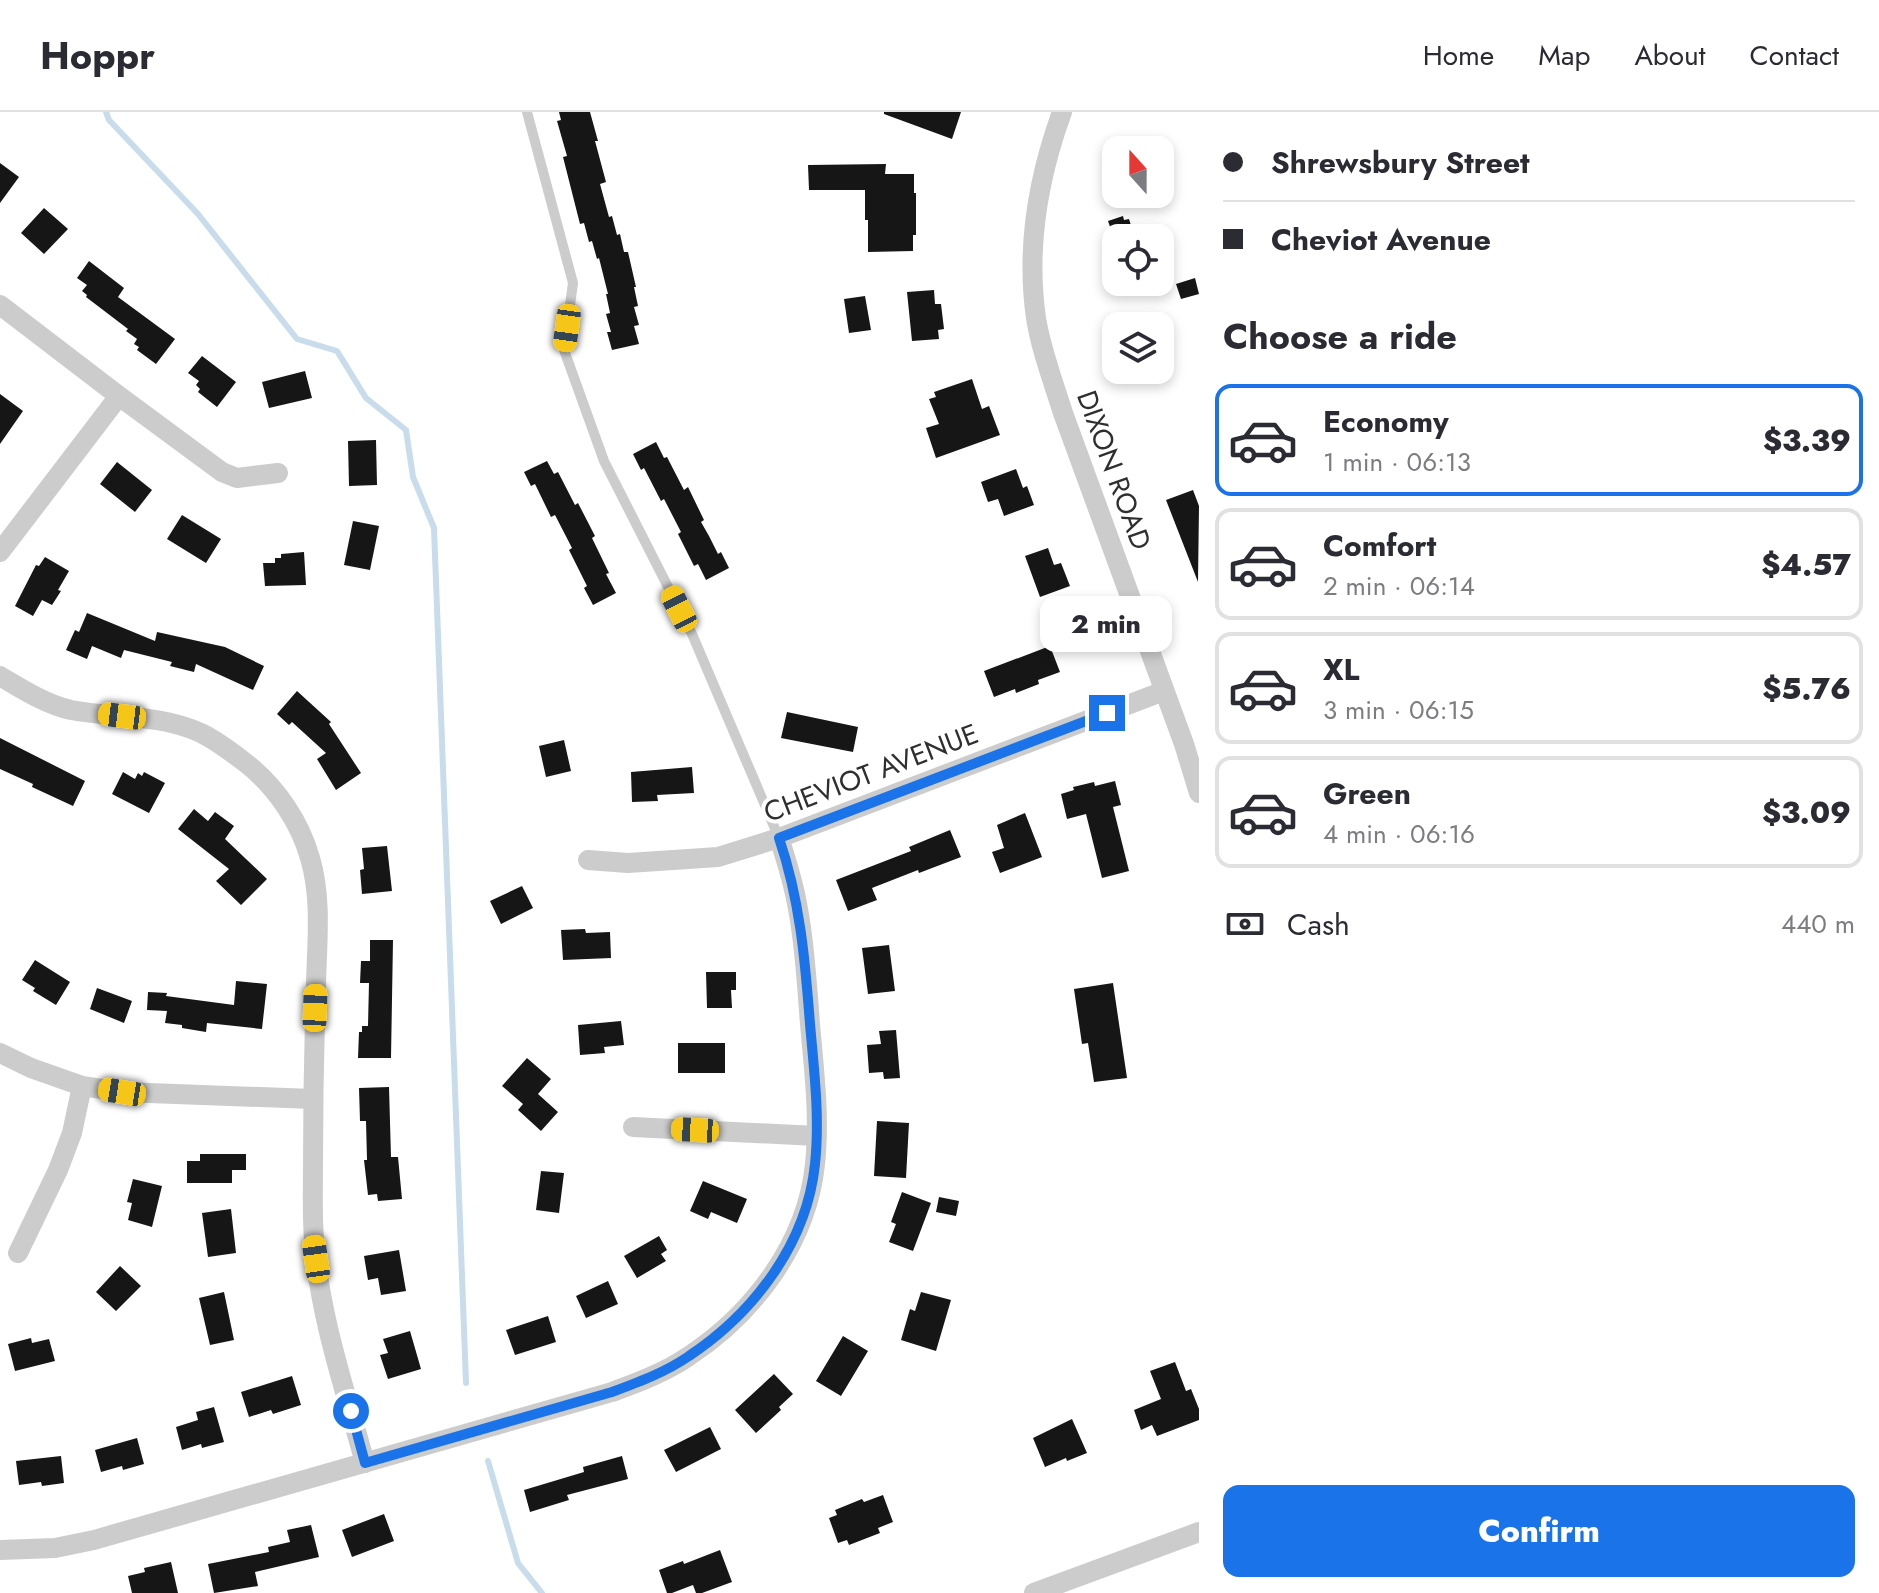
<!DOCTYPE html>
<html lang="en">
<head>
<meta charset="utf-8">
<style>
	body { margin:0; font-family:Jost,sans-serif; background:#f2f2f3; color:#2b2b33; height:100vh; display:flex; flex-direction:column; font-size:30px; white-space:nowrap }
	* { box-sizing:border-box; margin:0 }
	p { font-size:26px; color:#7c7c81 }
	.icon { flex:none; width:44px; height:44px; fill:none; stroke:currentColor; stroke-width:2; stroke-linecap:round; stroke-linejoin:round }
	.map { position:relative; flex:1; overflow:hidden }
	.side { display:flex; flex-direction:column; background:#fff; width:680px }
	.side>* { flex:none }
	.hud { display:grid; align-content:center; height:176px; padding:0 24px; background:#fff }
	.needle { width:52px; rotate:339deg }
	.fabs { position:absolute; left:1102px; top:24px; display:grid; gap:16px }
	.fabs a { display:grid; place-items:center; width:72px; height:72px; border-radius:16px; background:#fff; box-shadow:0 4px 12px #0003; font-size:40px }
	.end { position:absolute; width:36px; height:36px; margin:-18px; border:10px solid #1a73e8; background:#fff; box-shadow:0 0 0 4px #fff }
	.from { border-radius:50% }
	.bubble { position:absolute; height:56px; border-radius:16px; background:#fff; box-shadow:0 4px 12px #0003; font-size:26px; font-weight:800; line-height:56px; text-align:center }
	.car { position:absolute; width:24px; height:48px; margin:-24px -12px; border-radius:10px; box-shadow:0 0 6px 2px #0007; background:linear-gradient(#f5c518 24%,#345 0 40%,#f5c518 0 76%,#345 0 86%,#f5c518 0) }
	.hud b { display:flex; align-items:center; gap:28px; height:76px; font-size:30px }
	.hud b+b { border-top:2px solid #e1e1e2 }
	.hud i { width:20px; height:20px; background:#2b2b33 }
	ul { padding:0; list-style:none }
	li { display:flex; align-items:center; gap:24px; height:112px; margin:0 16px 12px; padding:0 8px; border:4px solid #e1e1e2; border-radius:16px }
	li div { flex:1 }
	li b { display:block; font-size:30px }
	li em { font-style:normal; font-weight:800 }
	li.current { border-color:#1a73e8 }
	li>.icon { width:72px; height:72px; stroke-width:1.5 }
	h2 { padding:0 24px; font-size:36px; line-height:96px }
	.pay { display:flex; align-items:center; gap:20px; height:88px; padding:0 24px; font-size:30px }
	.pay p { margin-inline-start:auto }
	.button { display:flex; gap:16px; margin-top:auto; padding:16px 24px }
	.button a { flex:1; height:92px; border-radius:16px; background:#1a73e8; color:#fff; font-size:32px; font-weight:800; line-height:92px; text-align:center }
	header { display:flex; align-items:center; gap:48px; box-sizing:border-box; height:112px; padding:0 40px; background:#fff; border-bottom:2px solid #e1e1e2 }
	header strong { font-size:38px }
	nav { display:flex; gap:44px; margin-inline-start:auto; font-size:28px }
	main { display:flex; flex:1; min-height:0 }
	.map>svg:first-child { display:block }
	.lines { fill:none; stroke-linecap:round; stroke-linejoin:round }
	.stream { stroke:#c8dcec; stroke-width:6 }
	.building { fill:#161616 }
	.service { stroke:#ccc; stroke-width:10 }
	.minor { stroke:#ccc; stroke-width:20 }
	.route { stroke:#1a73e8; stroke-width:10 }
	.labels { text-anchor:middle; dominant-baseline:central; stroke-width:8; stroke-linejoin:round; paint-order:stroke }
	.street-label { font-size:28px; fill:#2f2f2f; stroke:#fff }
</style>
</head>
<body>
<header>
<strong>Hoppr</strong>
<nav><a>Home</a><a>Map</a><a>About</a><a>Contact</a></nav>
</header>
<main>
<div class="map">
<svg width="1199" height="1481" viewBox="0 0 1199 1481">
	<rect width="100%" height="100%" fill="#fff"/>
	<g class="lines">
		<path class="stream" d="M 106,0 L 109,8 L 198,102 L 297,227 L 337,239 L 366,286 L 406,318 L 413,365 L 434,416 L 466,1271
			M 488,1349 L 518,1451 L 542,1481"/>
	</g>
	<path class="building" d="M 559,0 L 590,0 L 598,29 L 595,29 L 606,70 L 600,72 L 609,105 L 612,104 L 617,123 L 620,122 L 624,140 L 628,140 L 636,175 L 634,175 L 638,194 L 634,195 L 639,213 L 634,214 L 639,232 L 612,238 L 607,220 L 611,220 L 606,202 L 610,201 L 606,182 L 608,182 L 599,146 L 597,147 L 592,129 L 589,130 L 584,111 L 580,112 L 563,45 L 567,44 L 557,9 L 561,8 Z
		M 884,0 L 961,0 L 952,27 L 884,2 Z
		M 0,51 L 19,65 L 0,91 Z
		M 886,52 L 885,62 L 914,62 L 914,81 L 916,81 L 916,123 L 913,123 L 913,139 L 868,140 L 868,108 L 865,108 L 865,78 L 809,78 L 808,53 Z
		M 44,96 L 68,117 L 44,142 L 21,121 Z
		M 1123,104 L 1124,108 L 1129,107 L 1135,126 L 1114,126 L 1108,109 Z
		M 89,149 L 124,176 L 118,185 L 175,227 L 156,252 L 137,238 L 139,235 L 134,232 L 137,227 L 126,219 L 128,217 L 86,185 L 87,183 L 82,179 L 87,173 L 77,166 Z
		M 1195,166 L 1199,182 L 1181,187 L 1176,172 Z
		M 934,178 L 935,192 L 941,192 L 944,217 L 938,218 L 939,227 L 912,229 L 907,180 Z
		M 865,184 L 871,218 L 849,221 L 844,187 Z
		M 202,244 L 236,270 L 217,295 L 198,280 L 200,277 L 196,273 L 199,269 L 188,261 Z
		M 305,259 L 312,286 L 269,296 L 262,270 Z
		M 972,267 L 982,297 L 989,294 L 1000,323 L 936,346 L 926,316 L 939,312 L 929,287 L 936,285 L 934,280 Z
		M 0,282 L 23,299 L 0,332 Z
		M 376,328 L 377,373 L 349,374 L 348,329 Z
		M 656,330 L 664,346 L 667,345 L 684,378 L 688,375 L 704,408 L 701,410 L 709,424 L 718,442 L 721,440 L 729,456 L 706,468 L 698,452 L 694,454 L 678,422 L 681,420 L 664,387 L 661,389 L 644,356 L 641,358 L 633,342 Z
		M 547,349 L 554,362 L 558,360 L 575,393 L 578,391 L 595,424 L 592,426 L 609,461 L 606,462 L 616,481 L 593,493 L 584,476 L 587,474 L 569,438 L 572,436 L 555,403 L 551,405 L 535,372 L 531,374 L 524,360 Z
		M 117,350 L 152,378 L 135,400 L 100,372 Z
		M 1016,357 L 1023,376 L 1027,374 L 1034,393 L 1004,404 L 998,387 L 988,390 L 981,370 Z
		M 1193,378 L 1199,394 L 1198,470 L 1166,388 Z
		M 182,403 L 221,427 L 206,451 L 167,427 Z
		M 353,409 L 379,414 L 370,458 L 344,453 Z
		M 1048,436 L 1054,453 L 1061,451 L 1070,474 L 1040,485 L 1025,444 Z
		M 304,440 L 306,473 L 265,474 L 263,451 L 275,451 L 275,446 L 281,446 L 281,442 Z
		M 45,445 L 69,459 L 58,478 L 61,479 L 52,493 L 42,488 L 33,504 L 15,494 L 36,453 L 39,454 Z
		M 87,501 L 155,529 L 157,520 L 225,535 L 264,554 L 253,578 L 196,552 L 194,560 L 170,554 L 172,550 L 124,538 L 121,546 L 92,534 L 87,547 L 66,538 L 75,518 L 79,520 Z
		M 1050,534 L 1060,560 L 1038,568 L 1039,572 L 1016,581 L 1015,577 L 994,585 L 984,559 Z
		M 297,579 L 331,610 L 329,612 L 361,661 L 336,678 L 317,647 L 326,641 L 292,610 L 289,613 L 277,602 Z
		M 787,600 L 858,615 L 853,640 L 781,626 Z
		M 0,626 L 85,669 L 73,694 L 32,675 L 33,672 L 0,657 Z
		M 564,628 L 571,659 L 546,665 L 539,634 Z
		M 692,655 L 694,681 L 657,683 L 658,689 L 632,690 L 631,660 Z
		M 123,660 L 135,667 L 138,661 L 142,664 L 144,660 L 165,671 L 149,701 L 112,682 Z
		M 1115,669 L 1121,693 L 1113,695 L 1129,759 L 1102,766 L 1086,702 L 1067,707 L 1061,682 L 1074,678 L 1073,675 L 1094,670 L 1095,674 Z
		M 194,697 L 208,709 L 215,700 L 234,714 L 225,727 L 267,767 L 241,793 L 216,769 L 229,757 L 178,717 Z
		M 1025,701 L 1042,745 L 1000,761 L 992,740 L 1004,736 L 997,713 Z
		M 950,718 L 961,745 L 919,761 L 918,758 L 872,776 L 877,788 L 848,799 L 836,768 L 911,739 L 909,735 Z
		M 387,734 L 392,779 L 362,782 L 360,758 L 364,757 L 362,736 Z
		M 522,774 L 533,796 L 501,812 L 490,789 Z
		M 585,817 L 586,821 L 610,820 L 611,846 L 563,848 L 561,818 Z
		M 370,828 L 393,828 L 391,946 L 358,946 L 359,920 L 362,920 L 362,914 L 368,914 L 369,871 L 360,871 L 361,849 L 370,849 Z
		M 889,833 L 895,879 L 868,882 L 862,836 Z
		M 35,848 L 70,870 L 56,893 L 33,879 L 35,876 L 22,868 Z
		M 706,860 L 736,860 L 736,878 L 731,878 L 732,896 L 707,896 Z
		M 236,869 L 267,872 L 262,917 L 207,911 L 206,920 L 182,916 L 182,913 L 165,911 L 167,899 L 147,898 L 148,880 L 167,881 L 166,884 L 234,893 Z
		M 1113,871 L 1127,966 L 1094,970 L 1088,931 L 1082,932 L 1074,877 Z
		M 97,876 L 132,889 L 124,911 L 90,897 Z
		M 621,909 L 624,933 L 604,935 L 605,941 L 580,943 L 578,913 Z
		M 896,918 L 900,966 L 884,967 L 883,960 L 869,961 L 867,933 L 881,932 L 879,919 Z
		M 678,931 L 725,931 L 725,961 L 678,961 Z
		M 527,946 L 551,967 L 538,982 L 558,1000 L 541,1019 L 518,998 L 523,992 L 502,974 Z
		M 389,975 L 391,1045 L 398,1045 L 402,1087 L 378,1089 L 377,1082 L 368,1083 L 364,1048 L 367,1048 L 366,1009 L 360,1009 L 359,976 Z
		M 877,1009 L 909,1011 L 906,1066 L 874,1064 Z
		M 200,1042 L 246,1042 L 246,1058 L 232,1058 L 232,1071 L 187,1071 L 187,1049 L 200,1049 Z
		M 541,1059 L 564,1061 L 559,1101 L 536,1098 Z
		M 133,1067 L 162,1074 L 152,1115 L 128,1108 L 132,1091 L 127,1090 Z
		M 703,1069 L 747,1087 L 737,1111 L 711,1100 L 708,1107 L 690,1099 Z
		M 902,1080 L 931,1091 L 913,1139 L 889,1130 L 896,1112 L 891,1110 Z
		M 939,1085 L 959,1089 L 956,1104 L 936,1100 Z
		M 231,1097 L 236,1141 L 208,1145 L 202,1101 Z
		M 659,1124 L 667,1138 L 661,1142 L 666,1149 L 637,1166 L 624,1144 Z
		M 399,1138 L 406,1179 L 381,1183 L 378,1166 L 368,1168 L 364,1144 Z
		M 120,1154 L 141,1174 L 116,1199 L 96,1180 Z
		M 608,1169 L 618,1192 L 586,1206 L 576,1184 Z
		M 224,1180 L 234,1228 L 210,1233 L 199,1186 Z
		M 921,1180 L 951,1188 L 936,1239 L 901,1228 L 910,1197 L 915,1199 Z
		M 548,1204 L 556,1230 L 515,1243 L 506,1218 Z
		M 410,1219 L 421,1257 L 388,1267 L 380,1243 L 388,1241 L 383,1227 Z
		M 843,1224 L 868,1239 L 841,1284 L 816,1269 Z
		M 31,1226 L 32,1231 L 49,1227 L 55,1249 L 15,1259 L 8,1232 Z
		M 1175,1250 L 1186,1279 L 1191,1277 L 1199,1297 L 1199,1308 L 1157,1324 L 1152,1313 L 1141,1318 L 1134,1298 L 1161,1287 L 1150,1259 Z
		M 774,1262 L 793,1282 L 779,1295 L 781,1298 L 756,1321 L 735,1298 Z
		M 292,1264 L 301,1293 L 273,1302 L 271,1298 L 249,1305 L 241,1280 Z
		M 214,1295 L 224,1330 L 202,1336 L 201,1332 L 182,1338 L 176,1315 L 198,1308 L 196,1300 Z
		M 1072,1307 L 1087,1341 L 1067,1349 L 1066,1346 L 1045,1355 L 1033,1326 Z
		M 710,1315 L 721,1337 L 676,1360 L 664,1338 Z
		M 137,1326 L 144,1352 L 123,1358 L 122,1354 L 101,1360 L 95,1338 Z
		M 61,1344 L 64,1371 L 42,1374 L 41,1370 L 19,1373 L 16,1349 Z
		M 622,1344 L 628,1367 L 567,1383 L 569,1388 L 530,1400 L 524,1378 L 584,1360 L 583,1355 Z
		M 883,1383 L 893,1410 L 878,1416 L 880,1421 L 849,1433 L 847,1428 L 838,1431 L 829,1406 L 837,1403 L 835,1398 L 862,1387 L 864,1390 Z
		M 384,1402 L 394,1429 L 352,1445 L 342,1418 Z
		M 311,1413 L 319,1445 L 255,1460 L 258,1474 L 214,1481 L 208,1452 L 269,1440 L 268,1435 L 290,1430 L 287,1418 Z
		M 720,1438 L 732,1470 L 702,1481 L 696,1481 L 693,1473 L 672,1481 L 667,1481 L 659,1458 L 683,1449 L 684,1452 Z
		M 171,1450 L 178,1481 L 132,1481 L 128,1464 L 145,1460 L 144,1456 Z"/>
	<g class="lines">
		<path class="service" d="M 527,0 L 573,171 L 564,238 L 604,349 L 692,522 L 779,726"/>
		<path class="minor" d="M 1062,0 C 1038,66 1026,136 1036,206 C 1041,238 1053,269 1063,301 L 1184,632 L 1199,681
			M 0,193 L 119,284 L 222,360 L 237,366 L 278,361
			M 0,440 L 119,284
			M 0,564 C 22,577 45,592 71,598 C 114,606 160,602 201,621 C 217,629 233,641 247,652 C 276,675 300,710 310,746 C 322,786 317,831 316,872 C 314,933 313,993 313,1054 C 313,1078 312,1103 314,1127 C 319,1203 345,1277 365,1351
			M 588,748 L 628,751 L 718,745 L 779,726 L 1164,579
			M 0,941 L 31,956 L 82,974 L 122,980 L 313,987
			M 633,1015 L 817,1024
			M 18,1141 L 58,1058 L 72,1021 L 82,974
			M 0,1438 L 55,1436 L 94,1428 L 612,1280 C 639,1270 666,1260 689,1244 C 754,1201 807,1131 815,1052 C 820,1005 814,958 810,912 C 807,874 805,834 798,797 C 794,773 787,750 779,726
			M 1034,1481 L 1199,1420"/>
	</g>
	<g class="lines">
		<path class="route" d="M 351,1299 L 365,1351 L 612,1280 C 639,1270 666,1260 689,1244 C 754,1201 807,1131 815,1052 C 820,1005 814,958 810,912 C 805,847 800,788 779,726 L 1107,601"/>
	</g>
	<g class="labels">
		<g class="street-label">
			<text transform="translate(1114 358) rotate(70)">DIXON ROAD</text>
			<text transform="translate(871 661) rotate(-21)">CHEVIOT AVENUE</text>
		</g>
	</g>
</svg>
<div class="fabs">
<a><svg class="needle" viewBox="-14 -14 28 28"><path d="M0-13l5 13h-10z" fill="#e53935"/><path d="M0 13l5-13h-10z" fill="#7c7c81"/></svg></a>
<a><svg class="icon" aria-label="locate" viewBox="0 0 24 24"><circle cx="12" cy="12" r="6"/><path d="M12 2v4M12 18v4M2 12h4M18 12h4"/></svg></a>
<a><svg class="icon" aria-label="layers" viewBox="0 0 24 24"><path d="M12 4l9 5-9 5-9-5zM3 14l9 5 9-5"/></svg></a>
</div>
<i class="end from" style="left:351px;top:1299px"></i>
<i class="end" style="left:1107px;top:601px"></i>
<div class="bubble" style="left:1040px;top:484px;width:132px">2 min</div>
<i class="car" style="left:567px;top:216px;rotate:188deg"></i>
<i class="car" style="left:679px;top:497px;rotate:333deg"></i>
<i class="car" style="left:122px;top:604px;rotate:277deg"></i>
<i class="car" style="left:315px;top:896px;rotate:2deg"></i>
<i class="car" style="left:122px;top:980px;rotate:279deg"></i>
<i class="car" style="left:695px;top:1018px;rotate:273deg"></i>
<i class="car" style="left:316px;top:1147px;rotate:352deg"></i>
</div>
<section class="side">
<div class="hud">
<b><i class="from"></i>Shrewsbury Street</b>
<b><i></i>Cheviot Avenue</b>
</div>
<h2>Choose a ride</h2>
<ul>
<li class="current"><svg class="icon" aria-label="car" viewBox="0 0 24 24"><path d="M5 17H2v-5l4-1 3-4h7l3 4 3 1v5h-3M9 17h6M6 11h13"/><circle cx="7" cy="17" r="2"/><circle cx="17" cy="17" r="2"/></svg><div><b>Economy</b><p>1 min · 06:13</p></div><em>$3.39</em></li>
<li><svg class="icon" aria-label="car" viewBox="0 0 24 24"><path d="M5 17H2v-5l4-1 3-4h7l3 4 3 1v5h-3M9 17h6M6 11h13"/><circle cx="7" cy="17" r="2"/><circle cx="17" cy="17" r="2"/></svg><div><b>Comfort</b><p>2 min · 06:14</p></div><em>$4.57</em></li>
<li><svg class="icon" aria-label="car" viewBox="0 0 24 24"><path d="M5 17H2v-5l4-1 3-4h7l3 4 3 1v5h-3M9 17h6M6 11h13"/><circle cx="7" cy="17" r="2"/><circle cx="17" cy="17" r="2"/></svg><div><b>XL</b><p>3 min · 06:15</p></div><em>$5.76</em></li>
<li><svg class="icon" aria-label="car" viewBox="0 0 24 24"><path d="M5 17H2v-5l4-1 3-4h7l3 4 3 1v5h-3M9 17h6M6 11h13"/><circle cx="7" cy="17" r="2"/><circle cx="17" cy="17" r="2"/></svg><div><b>Green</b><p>4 min · 06:16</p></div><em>$3.09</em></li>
</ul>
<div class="pay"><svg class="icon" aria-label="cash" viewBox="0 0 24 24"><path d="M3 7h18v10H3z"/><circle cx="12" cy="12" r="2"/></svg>Cash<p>440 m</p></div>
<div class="button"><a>Confirm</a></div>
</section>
</main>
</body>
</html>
